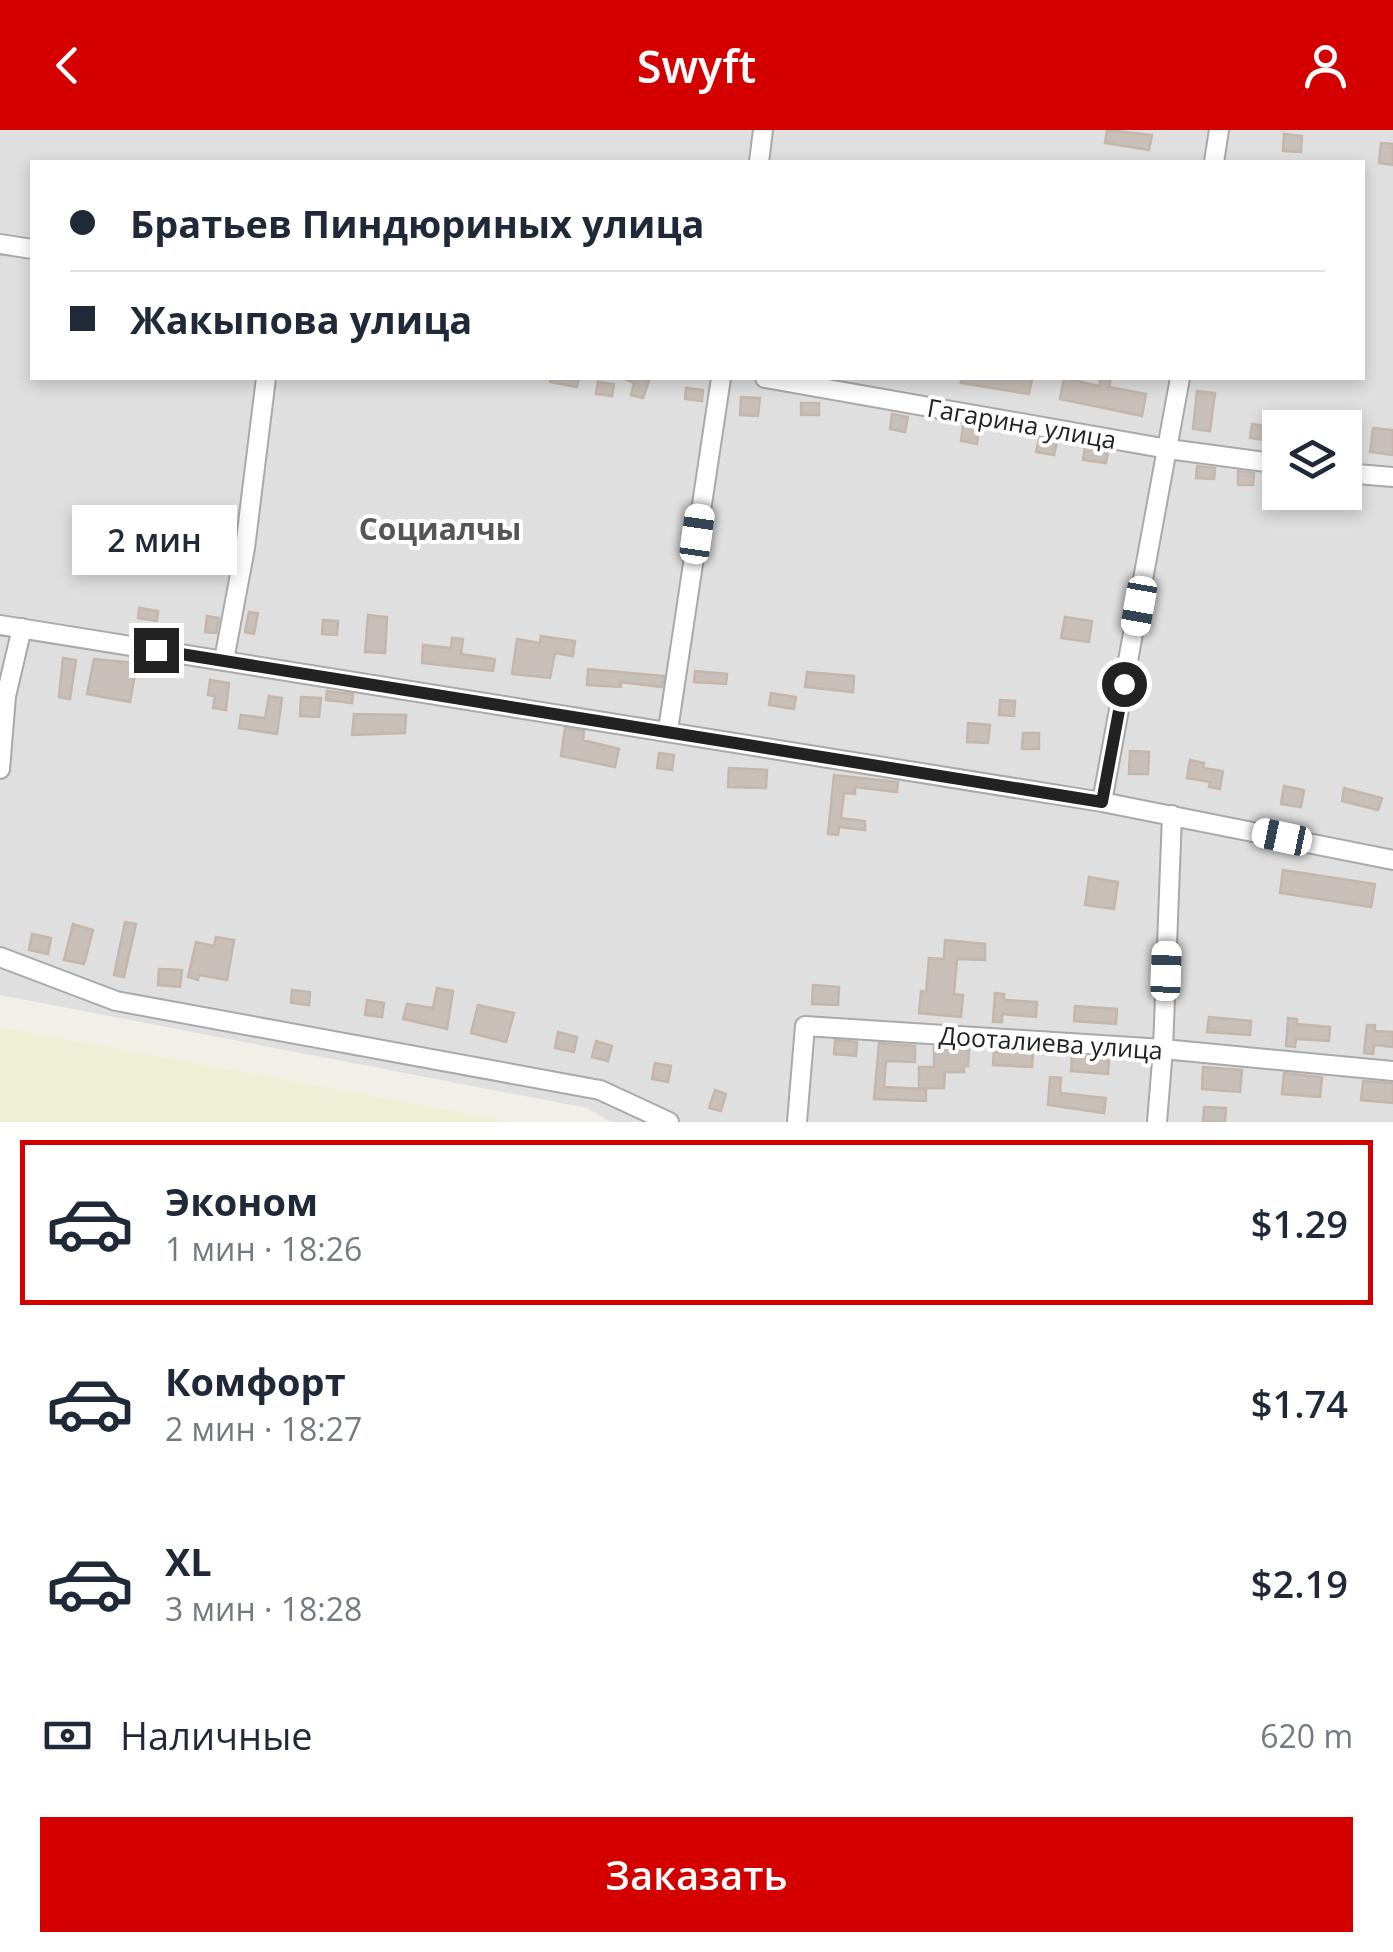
<!DOCTYPE html>
<html lang="ru">
<head>
<meta charset="utf-8">
<style>
	body { margin:0; font-family:"Open Sans",sans-serif; background:#f6f6f7; color:#1f2937; height:100vh; display:flex; flex-direction:column; font-size:38px; white-space:nowrap }
	* { box-sizing:border-box; margin:0 }
	p { font-size:32px; color:#747a83 }
	.icon { flex:none; width:55px; height:55px; fill:none; stroke:currentColor; stroke-width:2; stroke-linecap:round; stroke-linejoin:round }
	.map { position:relative; height:992px; overflow:hidden }
	.panel { display:flex; flex-direction:column; background:#fff; flex:1 }
	.panel>* { flex:none }
	.top-card { position:absolute; left:30px; top:30px; width:1335px; height:220px; border-radius:0px; box-shadow:0 5px 15px #0003; display:grid; align-content:center; height:220px; padding:0 40px; background:#fff }
	.buttons { position:absolute; left:1262px; top:280px; display:grid; gap:20px }
	.buttons a { display:grid; place-items:center; width:100px; height:100px; border-radius:0px; background:#fff; box-shadow:0 5px 15px #0003; font-size:50px }
	.end { position:absolute; width:45px; height:45px; margin:-22px; border:12px solid #222; background:#fff; box-shadow:0 0 0 5px #fff }
	.from { border-radius:50% }
	.bubble { position:absolute; height:70px; border-radius:0px; background:#fff; box-shadow:0 5px 15px #0003; font-size:32px; font-weight:600; line-height:70px; text-align:center }
	.car { position:absolute; width:30px; height:60px; margin:-30px -15px; border-radius:12px; box-shadow:0 0 8px 2px #0007; background:linear-gradient(#fff 24%,#345 0 40%,#fff 0 76%,#345 0 86%,#fff 0) }
	.top-card b { display:flex; align-items:center; gap:35px; height:95px; font-size:38px }
	.top-card b+b { border-top:2px solid #e0e1e3 }
	.top-card i { width:25px; height:25px; background:#1f2937 }
	ul { padding:18px 0 0; list-style:none }
	li { display:flex; align-items:center; gap:30px; height:165px; margin:0 20px 15px; padding:0 20px; border:5px solid transparent; border-radius:0px }
	li div { flex:1 }
	li b { display:block; font-size:38px }
	li em { font-style:normal; font-weight:600 }
	li.active { border-color:#d40000 }
	li>.icon { width:90px; height:90px; stroke-width:1.5 }
	.pay { display:flex; align-items:center; gap:25px; height:110px; padding:0 40px; font-size:38px }
	.pay p { margin-inline-start:auto }
	.primary-button { display:flex; gap:20px; margin-top:auto; padding:20px 40px }
	.primary-button a { flex:1; height:115px; border-radius:0px; background:#d40000; color:#fff; font-size:40px; font-weight:600; line-height:115px; text-align:center }
	header { display:flex; justify-content:space-between; align-items:center; height:130px; padding:0 40px; background:#d40000; color:#fff; font-size:45px; font-weight:600 }
	.map>svg:first-child { display:block }
	.residential { fill:#e0dfdf; fill-rule:evenodd }
	.farmland { fill:#eef0d5 }
	.building { fill:#c7bfb8; stroke:#c4b6ab; stroke-width:2.5 }
	.lines { fill:none; stroke-linecap:round; stroke-linejoin:round }
	.minor-casing { stroke:#a9a9a9; stroke-width:22 }
	.minor { stroke:#fff; stroke-width:18 }
	.route { stroke:#222; stroke-width:12 }
	.labels { text-anchor:middle; dominant-baseline:central; stroke-width:8; stroke-linejoin:round; paint-order:stroke }
	.street-label { font-size:25px; fill:#222; stroke:#fff }
	.quarter-label { font-size:30px; font-weight:bold; fill:#555; stroke:#fff }
</style>
</head>
<body>
<header><svg class="icon" aria-label="back" viewBox="0 0 24 24"><path d="M15 5l-7 7 7 7"/></svg>Swyft<svg class="icon" aria-label="person" viewBox="0 0 24 24"><circle cx="12" cy="8" r="4"/><path d="M4 21q1-7 8-7t8 7"/></svg></header>
<div class="map">
<svg width="1393" height="992" viewBox="0 0 1393 992">
	<rect width="100%" height="100%" fill="#f2efe9"/>
	<path class="residential" d="M 0,0 L 1393,0 L 1393,992 L 611,992 L 587,978 L 0,865 ZM 32,32 L 1362,32 L 1362,248 L 32,248 ZM 1280,298 L 1345,298 L 1345,362 L 1280,362 Z"/>
	<path class="farmland" d="M 0,897 L 353,962 L 511,992 L 0,992 Z"/>
	<path class="building" d="M 1107,0 L 1152,5 L 1149,20 L 1105,13 Z
		M 1284,4 L 1302,6 L 1301,22 L 1283,21 Z
		M 1381,13 L 1393,14 L 1393,35 L 1379,33 Z
		M 550,248 L 579,248 L 577,257 L 550,252 Z
		M 623,248 L 650,248 L 643,268 L 631,265 L 634,253 Z
		M 961,248 L 1023,248 L 1032,249 L 1029,264 L 961,253 Z
		M 1064,248 L 1099,256 L 1101,248 L 1111,248 L 1109,257 L 1146,264 L 1142,286 L 1060,269 Z
		M 598,252 L 614,254 L 612,266 L 596,264 Z
		M 686,258 L 703,260 L 702,271 L 685,269 Z
		M 1197,261 L 1215,263 L 1210,301 L 1193,299 Z
		M 741,267 L 760,268 L 758,286 L 740,285 Z
		M 801,273 L 819,273 L 819,285 L 801,285 Z
		M 892,284 L 908,287 L 905,302 L 890,299 Z
		M 1252,294 L 1267,296 L 1265,310 L 1250,308 Z
		M 963,296 L 979,298 L 977,314 L 961,311 Z
		M 1373,298 L 1393,300 L 1393,325 L 1370,322 Z
		M 1039,309 L 1057,312 L 1054,325 L 1036,322 Z
		M 1085,317 L 1108,321 L 1106,333 L 1083,330 Z
		M 1197,336 L 1215,338 L 1214,349 L 1196,348 Z
		M 1238,341 L 1254,343 L 1253,355 L 1238,355 Z
		M 139,478 L 158,481 L 157,491 L 138,488 Z
		M 249,482 L 258,483 L 254,504 L 245,502 Z
		M 368,485 L 387,487 L 385,523 L 365,522 Z
		M 207,486 L 219,488 L 216,503 L 205,502 Z
		M 1065,487 L 1092,491 L 1089,512 L 1061,508 Z
		M 323,490 L 338,491 L 337,505 L 322,504 Z
		M 541,506 L 575,511 L 573,526 L 555,523 L 550,548 L 512,544 L 517,509 L 540,513 Z
		M 452,508 L 463,509 L 461,524 L 495,529 L 493,541 L 422,533 L 423,515 L 451,518 Z
		M 63,528 L 76,530 L 70,569 L 59,567 Z
		M 94,529 L 137,533 L 130,572 L 87,564 Z
		M 588,539 L 664,546 L 662,557 L 620,552 L 621,557 L 587,555 Z
		M 695,541 L 727,544 L 726,554 L 694,552 Z
		M 807,542 L 854,546 L 853,562 L 805,557 Z
		M 210,550 L 229,553 L 226,580 L 213,578 L 215,566 L 208,565 Z
		M 327,561 L 353,564 L 352,573 L 326,570 Z
		M 771,563 L 796,567 L 794,579 L 769,575 Z
		M 269,566 L 282,568 L 277,604 L 239,598 L 241,585 L 265,588 Z
		M 301,567 L 321,568 L 319,587 L 300,586 Z
		M 1000,570 L 1015,571 L 1014,586 L 999,585 Z
		M 354,584 L 406,585 L 405,603 L 352,605 Z
		M 968,593 L 990,595 L 988,613 L 967,612 Z
		M 565,598 L 584,601 L 583,610 L 619,619 L 615,637 L 561,626 Z
		M 1023,603 L 1039,603 L 1039,619 L 1022,619 Z
		M 1130,621 L 1149,622 L 1148,644 L 1129,644 Z
		M 659,623 L 674,625 L 672,640 L 657,638 Z
		M 1190,630 L 1204,633 L 1203,638 L 1223,641 L 1220,659 L 1209,657 L 1210,652 L 1187,648 Z
		M 729,638 L 767,640 L 766,658 L 728,657 Z
		M 834,645 L 898,652 L 897,662 L 855,657 L 855,664 L 844,663 L 841,688 L 865,691 L 865,700 L 839,697 L 838,705 L 828,704 Z
		M 1284,656 L 1304,660 L 1301,677 L 1281,674 Z
		M 1344,658 L 1382,668 L 1378,680 L 1342,671 Z
		M 1283,740 L 1375,754 L 1371,777 L 1280,763 Z
		M 1089,747 L 1118,752 L 1114,779 L 1085,775 Z
		M 125,792 L 136,794 L 124,847 L 114,845 Z
		M 73,794 L 93,800 L 84,834 L 64,830 Z
		M 32,804 L 51,808 L 48,824 L 29,820 Z
		M 216,807 L 234,810 L 227,850 L 199,845 L 198,850 L 188,847 L 196,812 L 214,816 Z
		M 945,810 L 985,814 L 985,830 L 957,829 L 954,864 L 963,865 L 961,887 L 919,883 L 921,861 L 926,862 L 929,828 L 944,829 Z
		M 159,839 L 182,840 L 180,857 L 158,855 Z
		M 813,855 L 839,857 L 838,875 L 812,874 Z
		M 437,858 L 453,861 L 447,899 L 403,889 L 407,874 L 433,878 Z
		M 292,860 L 310,862 L 309,875 L 291,873 Z
		M 995,863 L 1004,864 L 1004,870 L 1037,872 L 1036,887 L 1002,884 L 1002,892 L 993,892 Z
		M 367,870 L 384,873 L 382,887 L 365,885 Z
		M 478,875 L 514,883 L 506,912 L 471,903 Z
		M 1075,876 L 1117,879 L 1116,894 L 1074,891 Z
		M 1209,887 L 1251,891 L 1250,905 L 1207,902 Z
		M 1288,888 L 1297,889 L 1297,894 L 1330,897 L 1329,911 L 1296,909 L 1295,917 L 1286,916 Z
		M 1367,895 L 1375,895 L 1375,901 L 1393,902 L 1393,917 L 1374,915 L 1373,924 L 1364,923 Z
		M 558,902 L 577,907 L 574,922 L 555,918 Z
		M 835,910 L 857,912 L 856,926 L 834,924 Z
		M 596,911 L 612,916 L 608,931 L 592,927 Z
		M 879,913 L 915,916 L 915,932 L 886,931 L 884,957 L 926,959 L 926,971 L 874,969 Z
		M 934,917 L 969,919 L 968,936 L 964,936 L 964,942 L 945,942 L 944,958 L 919,958 L 919,937 L 934,937 Z
		M 994,921 L 1033,923 L 1032,937 L 993,935 Z
		M 1072,926 L 1109,928 L 1108,944 L 1071,941 Z
		M 655,933 L 671,936 L 668,952 L 652,949 Z
		M 1203,937 L 1242,940 L 1240,962 L 1202,959 Z
		M 1284,943 L 1322,947 L 1320,967 L 1282,964 Z
		M 1050,947 L 1061,948 L 1060,963 L 1106,968 L 1104,983 L 1048,975 Z
		M 1363,951 L 1393,953 L 1393,973 L 1361,970 Z
		M 715,960 L 726,964 L 721,981 L 709,978 Z
		M 1204,977 L 1226,978 L 1225,992 L 1203,992 Z"/>
	<g class="lines">
		<defs>
			<path id="minor" d="M 759,32 L 763,0
				M 1214,32 L 1219,0
				M 0,114 L 32,119
				M 765,248 L 1168,319 L 1280,334
				M 1345,343 L 1393,347
				M 0,495 L 1102,672 L 1393,730
				M 224,530 L 245,418 L 266,248
				M 668,600 L 721,248
				M 0,639 L 6,566 L 22,498
				M 1102,672 L 1180,248
				M 0,827 L 116,871 L 600,960 L 669,992
				M 797,992 L 805,896 L 1163,919 L 1393,941
				M 1157,992 L 1163,919 L 1172,685"/>
		</defs>
		<use href="#minor" class="minor-casing"/>
		<use href="#minor" class="minor"/>
	</g>
	<g class="lines">
		<path class="route" d="M 156,520 L 1102,672 L 1124,554"/>
	</g>
	<g class="labels">
		<g class="street-label">
			<text transform="translate(1022 293) rotate(10)">Гагарина улица</text>
			<text transform="translate(1051 912) rotate(4)">Дооталиева улица</text>
		</g>
		<g class="quarter-label">
			<text x="440" y="398">Социалчы</text>
		</g>
	</g>
</svg>
<div class="buttons">
<a><svg class="icon" aria-label="layers" viewBox="0 0 24 24"><path d="M12 4l9 5-9 5-9-5zM3 14l9 5 9-5"/></svg></a>
</div>
<i class="end from" style="left:1124px;top:554px"></i>
<i class="end" style="left:156px;top:520px"></i>
<div class="bubble" style="left:72px;top:375px;width:165px">2 мин</div>
<i class="car" style="left:697px;top:404px;rotate:8deg"></i>
<i class="car" style="left:1139px;top:476px;rotate:190deg"></i>
<i class="car" style="left:1282px;top:707px;rotate:282deg"></i>
<i class="car" style="left:1166px;top:841px;rotate:2deg"></i>
<div class="top-card">
<b><i class="from"></i>Братьев Пиндюриных улица</b>
<b><i></i>Жакыпова улица</b>
</div>
</div>
<section class="panel">
<ul>
<li class="active"><svg class="icon" aria-label="car" viewBox="0 0 24 24"><path d="M5 17H2v-5l4-1 3-4h7l3 4 3 1v5h-3M9 17h6M6 11h13"/><circle cx="7" cy="17" r="2"/><circle cx="17" cy="17" r="2"/></svg><div><b>Эконом</b><p>1 мин · 18:26</p></div><em>$1.29</em></li>
<li><svg class="icon" aria-label="car" viewBox="0 0 24 24"><path d="M5 17H2v-5l4-1 3-4h7l3 4 3 1v5h-3M9 17h6M6 11h13"/><circle cx="7" cy="17" r="2"/><circle cx="17" cy="17" r="2"/></svg><div><b>Комфорт</b><p>2 мин · 18:27</p></div><em>$1.74</em></li>
<li><svg class="icon" aria-label="car" viewBox="0 0 24 24"><path d="M5 17H2v-5l4-1 3-4h7l3 4 3 1v5h-3M9 17h6M6 11h13"/><circle cx="7" cy="17" r="2"/><circle cx="17" cy="17" r="2"/></svg><div><b>XL</b><p>3 мин · 18:28</p></div><em>$2.19</em></li>
</ul>
<div class="pay"><svg class="icon" aria-label="cash" viewBox="0 0 24 24"><path d="M3 7h18v10H3z"/><circle cx="12" cy="12" r="2"/></svg>Наличные<p>620 m</p></div>
<div class="primary-button"><a>Заказать</a></div>
</section>
</body>
</html>
